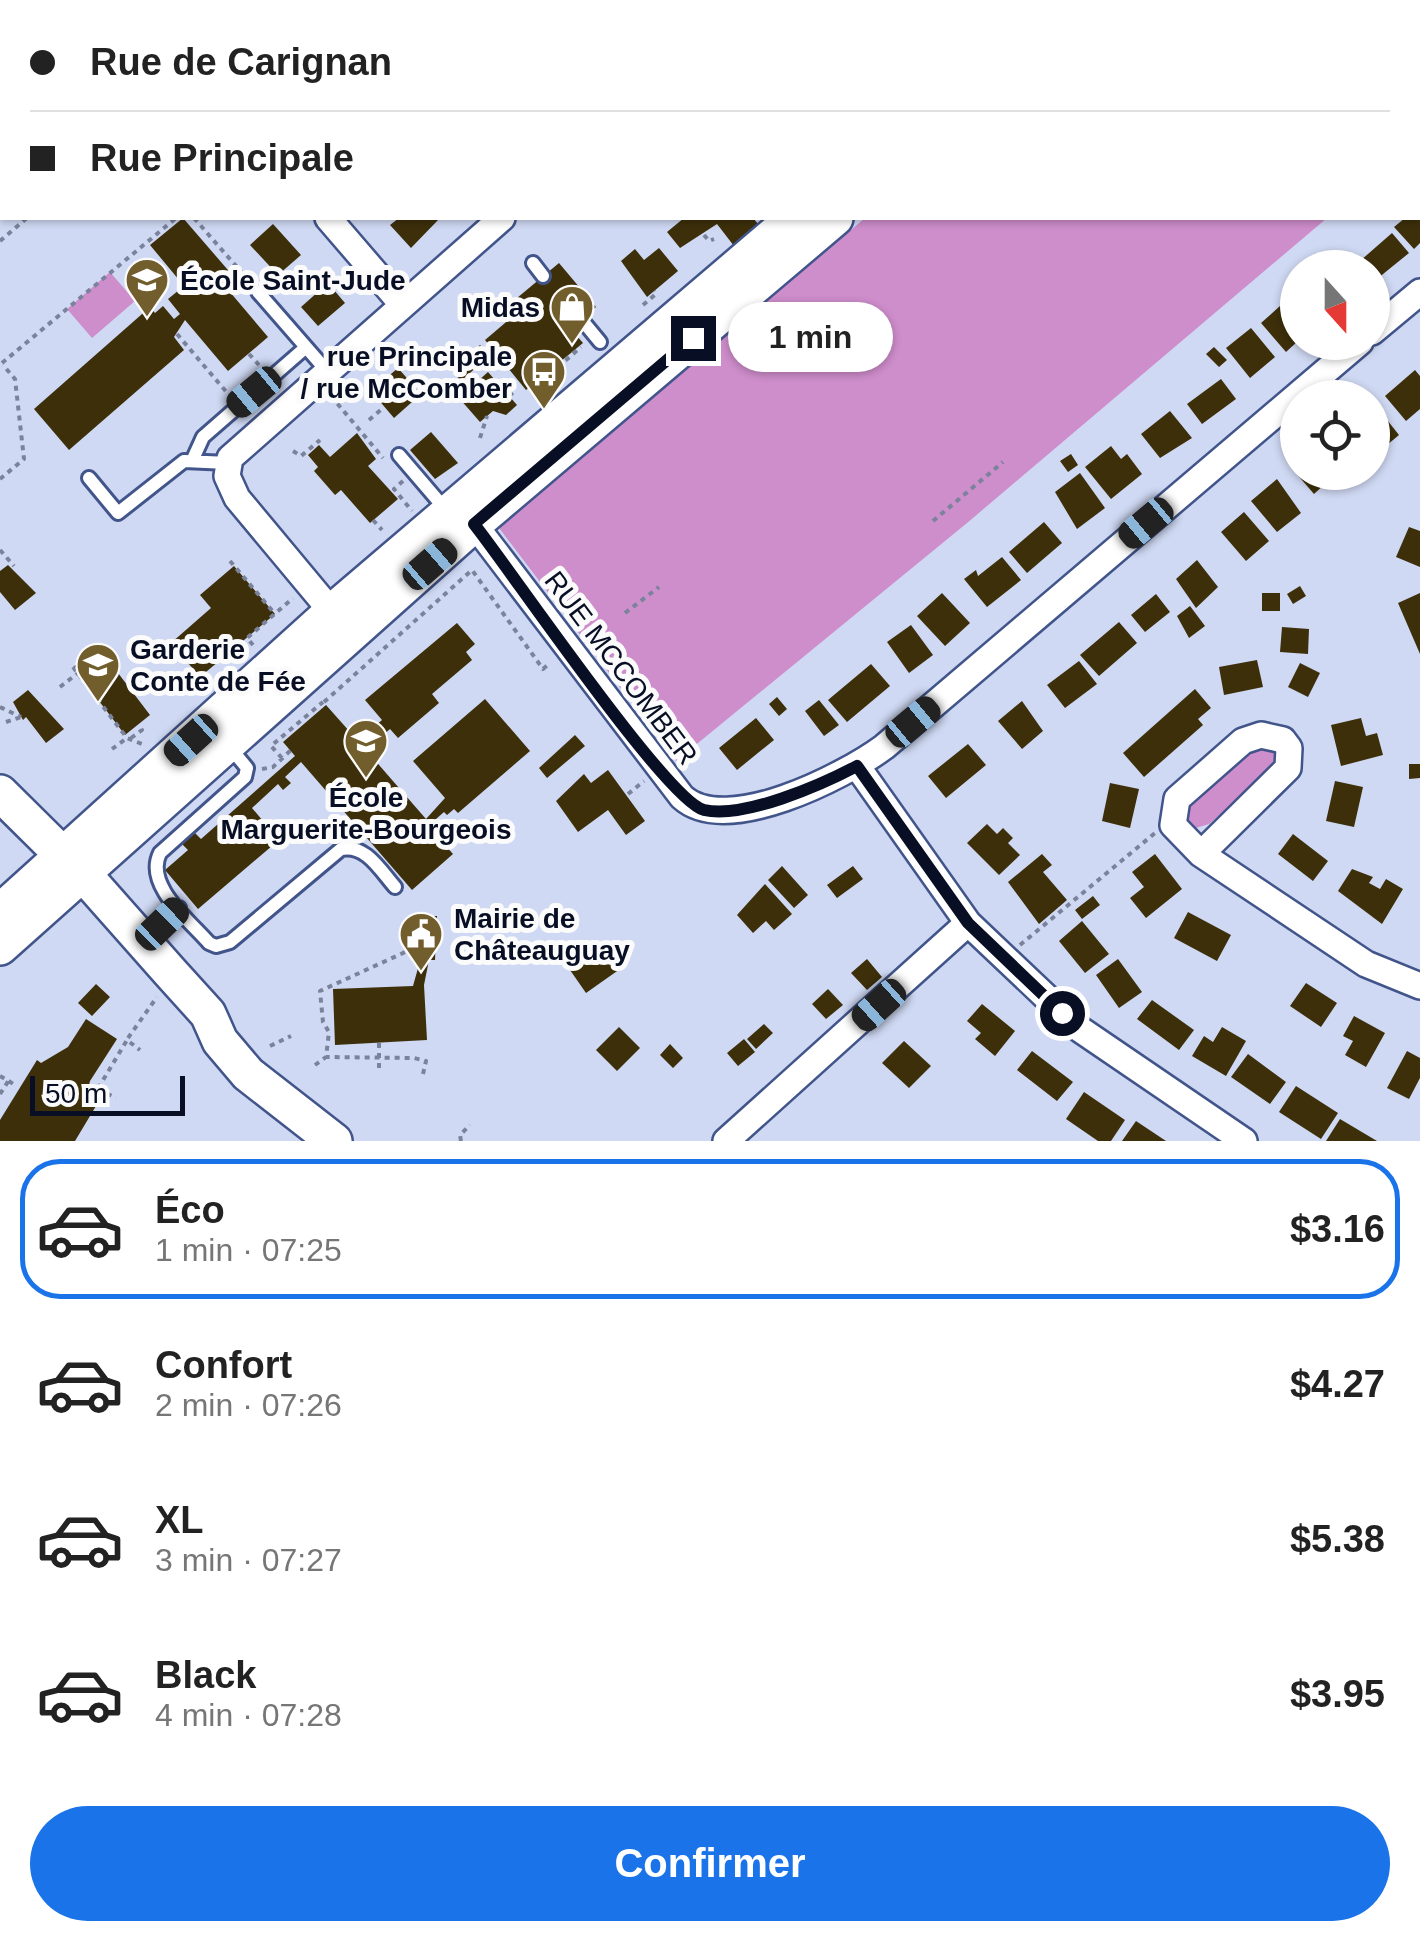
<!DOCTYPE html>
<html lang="fr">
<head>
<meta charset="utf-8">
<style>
	body { margin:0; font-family:Arial,sans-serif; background:#f2f2f2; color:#222; height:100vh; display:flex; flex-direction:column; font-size:38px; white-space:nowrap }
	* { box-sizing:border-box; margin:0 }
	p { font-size:32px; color:#767676 }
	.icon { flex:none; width:55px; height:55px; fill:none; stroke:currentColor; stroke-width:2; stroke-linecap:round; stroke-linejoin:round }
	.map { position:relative; height:1141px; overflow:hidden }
	.side { display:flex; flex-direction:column; background:#fff; flex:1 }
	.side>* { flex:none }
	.banner { position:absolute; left:0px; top:0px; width:1420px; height:220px; box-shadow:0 2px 8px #0004; display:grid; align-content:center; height:220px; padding:0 30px; background:#fff }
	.needle { width:65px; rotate:159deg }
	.buttons { position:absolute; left:1280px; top:250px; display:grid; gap:20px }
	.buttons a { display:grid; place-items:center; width:110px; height:110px; border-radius:50%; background:#fff; box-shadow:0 2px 8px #0004; font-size:50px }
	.scale { position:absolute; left:30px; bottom:25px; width:155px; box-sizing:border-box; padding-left:10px; border:5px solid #080f24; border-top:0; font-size:28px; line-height:35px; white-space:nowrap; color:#080f24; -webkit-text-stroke:8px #fbfbfb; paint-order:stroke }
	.end { position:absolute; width:45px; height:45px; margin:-22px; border:12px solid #080f24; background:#fff; box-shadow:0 0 0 5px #fff }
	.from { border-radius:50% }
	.bubble { position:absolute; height:70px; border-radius:35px; background:#fff; box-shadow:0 2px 8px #0004; font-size:32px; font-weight:700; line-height:70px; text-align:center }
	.car { position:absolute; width:30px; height:60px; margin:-30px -15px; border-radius:12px; box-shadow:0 0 8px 2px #0007; background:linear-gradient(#222 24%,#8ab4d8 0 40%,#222 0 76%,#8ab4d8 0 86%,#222 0) }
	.banner b { display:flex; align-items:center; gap:35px; height:95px; font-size:38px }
	.banner b+b { border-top:2px solid #e0e0e0 }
	.banner i { width:25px; height:25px; background:#222 }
	ul { padding:18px 0 0; list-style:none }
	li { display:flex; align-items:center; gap:30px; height:140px; margin:0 20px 15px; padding:0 10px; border:5px solid transparent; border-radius:40px }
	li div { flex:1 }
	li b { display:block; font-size:38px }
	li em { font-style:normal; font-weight:700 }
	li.on { border-color:#1a73e8 }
	li>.icon { width:90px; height:90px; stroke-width:1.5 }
	.cta { display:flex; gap:20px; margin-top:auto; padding:20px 30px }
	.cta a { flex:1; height:115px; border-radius:60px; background:#1a73e8; color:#fff; font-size:40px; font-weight:700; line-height:115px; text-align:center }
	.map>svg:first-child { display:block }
	.green { fill:#ce8dcb }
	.building { fill:#3d2f0a }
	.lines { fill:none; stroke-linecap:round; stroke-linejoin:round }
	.lane-casing { stroke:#42558b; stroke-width:18 }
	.street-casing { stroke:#42558b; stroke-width:30 }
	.secondary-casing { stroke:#42558b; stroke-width:40 }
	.path { stroke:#7a839b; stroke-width:4; stroke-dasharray:5 5; stroke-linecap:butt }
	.lane { stroke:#fff; stroke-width:12 }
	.street { stroke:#fff; stroke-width:25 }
	.secondary { stroke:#fff; stroke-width:35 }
	.route { stroke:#080f24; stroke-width:12 }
	.labels { text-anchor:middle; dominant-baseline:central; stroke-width:10; stroke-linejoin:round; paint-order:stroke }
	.poi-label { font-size:28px; font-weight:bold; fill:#080f24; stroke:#fbfbfb; text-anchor:start }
	.street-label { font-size:28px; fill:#080f24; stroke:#fbfbfb }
</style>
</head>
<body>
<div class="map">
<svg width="1420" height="1141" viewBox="0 0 1420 1141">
	<rect width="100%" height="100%" fill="#cfd9f3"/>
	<path class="green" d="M 1131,0 L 1420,0 L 1420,138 L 1418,2 L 1128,2 Z
		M 865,218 L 1327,218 L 967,523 L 676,761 L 499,528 Z
		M 110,272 L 135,301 L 92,338 L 67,309 Z
		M 1259,747 L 1274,751 L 1274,765 L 1268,773 L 1209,824 L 1196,828 L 1186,821 L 1185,807 Z"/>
	<path class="building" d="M 183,218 L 234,277 L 224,285 L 268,337 L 228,371 L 185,320 L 174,337 L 184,350 L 69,450 L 34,409 L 150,307 L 155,313 L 163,306 L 174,319 L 180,314 L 168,299 L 184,286 L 150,245 Z
		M 399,218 L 440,218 L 411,248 L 390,225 Z
		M 684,218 L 753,218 L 759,225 L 734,246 L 717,224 L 680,248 L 667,232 Z
		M 1405,218 L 1420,218 L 1420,243 L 1414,249 L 1394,227 Z
		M 273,224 L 301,255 L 278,275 L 250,245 Z
		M 1392,233 L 1409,253 L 1372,283 L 1372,268 L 1352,268 Z
		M 659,248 L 678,271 L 647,297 L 621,261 L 635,249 L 644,260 Z
		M 559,263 L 596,307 L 570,328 L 583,343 L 526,390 L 485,340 L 524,307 L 517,298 Z
		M 328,283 L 345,303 L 318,326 L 301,307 Z
		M 1280,306 L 1291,318 L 1298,317 L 1298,341 L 1286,352 L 1261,323 Z
		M 1251,328 L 1275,357 L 1250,378 L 1226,348 Z
		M 480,345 L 490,355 L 461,381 L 452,370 Z
		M 1214,347 L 1227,360 L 1219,367 L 1206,354 Z
		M 398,368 L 421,394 L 394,418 L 371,391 Z
		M 1415,370 L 1420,376 L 1420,409 L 1406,421 L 1385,396 Z
		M 488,372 L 517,405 L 506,415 L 493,411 L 480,422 L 452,390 L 472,373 L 479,380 Z
		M 1221,379 L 1236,399 L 1202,424 L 1187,404 Z
		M 1376,406 L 1399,435 L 1375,455 L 1372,409 Z
		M 1170,411 L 1192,438 L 1160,458 L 1141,434 Z
		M 431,432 L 458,463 L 435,479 L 410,450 Z
		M 357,433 L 376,459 L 368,466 L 398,499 L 370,523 L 341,490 L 335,495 L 314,471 L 318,467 L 308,455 L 319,445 L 330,457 Z
		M 1111,446 L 1121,459 L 1127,454 L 1142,474 L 1111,499 L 1085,467 Z
		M 1071,454 L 1078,465 L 1068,472 L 1060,461 Z
		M 1295,472 L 1338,472 L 1314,494 Z
		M 1080,473 L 1105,508 L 1077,529 L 1055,492 Z
		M 1277,479 L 1301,513 L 1277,532 L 1251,501 Z
		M 1244,512 L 1269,541 L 1246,561 L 1221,532 Z
		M 1044,522 L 1062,543 L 1027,573 L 1009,552 Z
		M 1409,527 L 1420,531 L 1420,567 L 1396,557 Z
		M 1002,557 L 1021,580 L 987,607 L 964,579 L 976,570 L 978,576 Z
		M 1197,560 L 1218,587 L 1196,608 L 1176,579 Z
		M 8,565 L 36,593 L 15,610 L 0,592 L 0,571 Z
		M 234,566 L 275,614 L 200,677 L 171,643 L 211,608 L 200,595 Z
		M 1300,586 L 1306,596 L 1293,604 L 1287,594 Z
		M 942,593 L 970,623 L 945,646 L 917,616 Z
		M 1262,593 L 1280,593 L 1280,611 L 1262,611 Z
		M 1420,593 L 1420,654 L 1398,603 Z
		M 1156,594 L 1170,612 L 1145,632 L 1131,615 Z
		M 1190,606 L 1205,626 L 1189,638 L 1177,616 Z
		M 1119,622 L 1137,643 L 1099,676 L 1080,655 Z
		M 457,623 L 475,644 L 466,652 L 472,660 L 432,694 L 439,703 L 398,738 L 390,729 L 366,750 L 426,819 L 445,798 L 413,761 L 485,699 L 530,751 L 458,813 L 454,809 L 447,815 L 444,812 L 428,826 L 453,854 L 412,890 L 301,762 L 285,777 L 291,783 L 283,790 L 278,784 L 252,808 L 279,840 L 198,909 L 165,870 L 188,850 L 181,843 L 194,832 L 201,839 L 295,756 L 283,742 L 326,705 L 358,741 L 382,720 L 365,700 Z
		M 911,625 L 933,655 L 909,673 L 887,642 Z
		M 1282,627 L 1309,629 L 1308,654 L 1280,652 Z
		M 99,648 L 150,715 L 125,735 L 73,667 Z
		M 1257,660 L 1263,687 L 1224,695 L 1219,667 Z
		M 1079,661 L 1097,684 L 1065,708 L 1047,685 Z
		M 1300,663 L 1320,673 L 1308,697 L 1288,687 Z
		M 871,664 L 890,686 L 847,722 L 828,700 Z
		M 1195,689 L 1211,708 L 1198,719 L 1203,725 L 1144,777 L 1123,753 Z
		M 28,690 L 64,729 L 46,743 L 26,717 L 23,720 L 13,702 Z
		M 777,697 L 787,709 L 779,716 L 769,704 Z
		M 819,700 L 839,725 L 824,736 L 805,711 Z
		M 1022,701 L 1043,731 L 1022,749 L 998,721 Z
		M 756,718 L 774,740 L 737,770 L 719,748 Z
		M 1361,718 L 1366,736 L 1377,733 L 1383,755 L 1341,766 L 1331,725 Z
		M 575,735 L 585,746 L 547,778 L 539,768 Z
		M 968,744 L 986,765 L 946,798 L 928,776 Z
		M 1409,764 L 1420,764 L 1420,778 L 1409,779 Z
		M 608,770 L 645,821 L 626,835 L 608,810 L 578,832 L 556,801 L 584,774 L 591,783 Z
		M 1335,781 L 1363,787 L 1354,827 L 1326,821 Z
		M 1110,783 L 1139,789 L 1130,828 L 1102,821 Z
		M 987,824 L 997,834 L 1003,828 L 1013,838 L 1008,843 L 1020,855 L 999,875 L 967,843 Z
		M 1293,834 L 1328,861 L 1313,881 L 1278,854 Z
		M 1042,854 L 1052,865 L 1043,872 L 1067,900 L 1039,924 L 1008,882 Z
		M 1155,854 L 1182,889 L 1146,918 L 1130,898 L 1144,887 L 1132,872 Z
		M 782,866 L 808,895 L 794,908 L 768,880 Z
		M 853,866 L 863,879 L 837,898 L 827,885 Z
		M 1352,869 L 1373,877 L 1369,883 L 1380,889 L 1386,879 L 1403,889 L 1382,924 L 1338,891 Z
		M 765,884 L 792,914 L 774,930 L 766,921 L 753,933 L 737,915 Z
		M 1093,896 L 1100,905 L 1082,919 L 1075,910 Z
		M 1188,912 L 1231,935 L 1217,961 L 1174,938 Z
		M 437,916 L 435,960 L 429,960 L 424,985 L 427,1040 L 335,1045 L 333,989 L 413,986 L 420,961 L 414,959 L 414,917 Z
		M 1082,921 L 1109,954 L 1085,973 L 1059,941 Z
		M 604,946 L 620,969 L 586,993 L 570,970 Z
		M 867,959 L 882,977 L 867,990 L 851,973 Z
		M 1118,959 L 1142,992 L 1119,1008 L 1096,975 Z
		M 1306,983 L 1337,1003 L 1321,1027 L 1290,1006 Z
		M 96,984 L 110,997 L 92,1016 L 78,1003 Z
		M 828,989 L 843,1005 L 826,1019 L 812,1004 Z
		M 1152,1000 L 1194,1030 L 1179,1050 L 1137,1019 Z
		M 982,1004 L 1015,1031 L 995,1056 L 975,1039 L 981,1033 L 967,1021 Z
		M 1354,1016 L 1385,1033 L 1366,1067 L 1345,1055 L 1353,1041 L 1343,1036 Z
		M 86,1019 L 117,1039 L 90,1081 L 87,1094 L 99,1101 L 75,1141 L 0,1141 L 0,1120 L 37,1060 L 41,1063 L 68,1047 Z
		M 764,1024 L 773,1033 L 756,1049 L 747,1039 Z
		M 619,1027 L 640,1048 L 617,1071 L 596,1050 Z
		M 1222,1027 L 1246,1041 L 1226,1076 L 1192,1056 L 1204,1036 L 1213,1042 Z
		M 744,1039 L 755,1052 L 738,1066 L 727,1053 Z
		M 904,1041 L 931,1066 L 909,1088 L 882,1063 Z
		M 670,1044 L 683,1058 L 673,1068 L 660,1055 Z
		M 1032,1051 L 1073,1082 L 1057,1101 L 1017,1070 Z
		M 1407,1051 L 1420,1058 L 1420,1078 L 1409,1099 L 1387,1088 Z
		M 1248,1054 L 1286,1082 L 1270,1104 L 1231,1077 Z
		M 1296,1086 L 1338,1113 L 1321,1139 L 1279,1112 Z
		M 1084,1092 L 1125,1120 L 1111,1141 L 1098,1141 L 1066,1119 Z
		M 1340,1119 L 1377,1141 L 1326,1141 Z
		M 1136,1121 L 1166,1141 L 1122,1141 Z"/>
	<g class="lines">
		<defs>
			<path id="lane" d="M 533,263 L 543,276
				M 258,292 L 326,370
				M 581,319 L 600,342
				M 399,455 L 446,510
				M 193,459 L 203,437 L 305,348
				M 89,478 L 118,513 L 184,461 L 228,463
				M 228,745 L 247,768 L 245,777 L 160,853 C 144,885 189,920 209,943 L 216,946 L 230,942 L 341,849 C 366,844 380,870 395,887
				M 145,940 L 179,908"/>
			<path id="street" d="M 140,0 L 142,2
				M 388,0 L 390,2
				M 752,2 L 755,0
				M 328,218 L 402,304
				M 1372,332 L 1420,292
				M 474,524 L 682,797 C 726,837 843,777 884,747 L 1360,342
				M 336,626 L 332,612 L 237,498 L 227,476 L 230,458 L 502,218
				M 1261,735 L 1283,740 L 1289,748 L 1288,768 L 1201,854 L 1173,825 L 1177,799 L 1243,741 Z
				M 857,766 L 968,923 L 1081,1030 L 1244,1141
				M 1201,854 L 1366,964 L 1420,986
				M 726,1141 L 968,923"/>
			<path id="secondary" d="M 800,0 L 802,2
				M 1048,2 L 1051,0
				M 1088,2 L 1091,0
				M 0,793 L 93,885 L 170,972 L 208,1014 L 220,1041 L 248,1074 L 334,1141
				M 0,912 L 332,612 L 794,218
				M 0,947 L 474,524 L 835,218"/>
		</defs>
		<use href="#lane" class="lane-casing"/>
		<use href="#street" class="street-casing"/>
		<use href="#secondary" class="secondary-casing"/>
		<path class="path" d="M 849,0 L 852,2
			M 987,2 L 990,0
			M 1121,2 L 1124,0
			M 194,218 L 250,282
			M 704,235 L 709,241 L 714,239
			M 0,241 L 27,218
			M 643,305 L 656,294 L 654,291
			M 177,334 L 229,395
			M 249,354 L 259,365
			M 2,363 L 176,218
			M 558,367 L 581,347
			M 331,396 L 383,458
			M 509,396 L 516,390
			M 369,420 L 384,407
			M 480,438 L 487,416
			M 293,451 L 301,456 L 320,440
			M 0,479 L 24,459 L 15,379 L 3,365
			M 403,481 L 394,489 L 412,511
			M 373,520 L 382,530
			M 933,521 L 1003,462
			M 0,550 L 14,566
			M 230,561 L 275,614
			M 625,613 L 659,587
			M 253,645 L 247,638 L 293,598
			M 73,667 L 127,738 L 142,744
			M 60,687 L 78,673
			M 324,702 L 472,570 L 543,669 L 550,663
			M 0,707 L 21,717
			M 6,722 L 21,717
			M 131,738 L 142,730 L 138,725
			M 112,749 L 127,738
			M 282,758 L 271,746 L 323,702
			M 262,769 L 273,767 L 291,750
			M 628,794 L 644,781
			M 1020,945 L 1155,833
			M 414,948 L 320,991 L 323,1022 L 329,1032 L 326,1057 L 414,1058 L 426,1061 L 423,1074
			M 128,1038 L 157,997
			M 379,1043 L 379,1069
			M 270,1046 L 291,1036
			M 315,1065 L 326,1057
			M 0,1076 L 17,1086
			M 98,1089 L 116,1098
			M 0,1094 L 9,1080
			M 93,1097 L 127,1040 L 140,1050
			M 461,1141 L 460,1135 L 470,1125"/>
		<use href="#lane" class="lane"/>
		<use href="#street" class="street"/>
		<use href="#secondary" class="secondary"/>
	</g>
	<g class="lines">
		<path class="route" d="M 693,338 L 474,524 C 510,569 667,801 704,810 C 744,819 821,785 857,766 L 968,923 L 1062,1013"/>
	</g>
	<defs>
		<symbol id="school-pin" viewBox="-11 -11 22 30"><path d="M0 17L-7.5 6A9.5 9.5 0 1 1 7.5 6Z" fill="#725e2d" stroke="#fbfbfb"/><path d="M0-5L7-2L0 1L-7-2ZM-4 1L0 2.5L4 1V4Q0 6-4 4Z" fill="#fff"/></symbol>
		<symbol id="shop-pin" viewBox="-11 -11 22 30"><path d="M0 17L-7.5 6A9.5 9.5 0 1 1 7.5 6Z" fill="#725e2d" stroke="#fbfbfb"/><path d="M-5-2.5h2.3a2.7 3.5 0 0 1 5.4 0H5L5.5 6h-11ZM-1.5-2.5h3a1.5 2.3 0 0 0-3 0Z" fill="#fff"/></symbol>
		<symbol id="bus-pin" viewBox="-11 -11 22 30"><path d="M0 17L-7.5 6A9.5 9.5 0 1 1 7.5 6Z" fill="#725e2d" stroke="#fbfbfb"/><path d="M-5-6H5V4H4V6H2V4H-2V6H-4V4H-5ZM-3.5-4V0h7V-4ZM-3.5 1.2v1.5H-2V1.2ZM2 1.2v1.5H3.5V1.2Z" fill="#fff"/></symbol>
		<symbol id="civic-pin" viewBox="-11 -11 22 30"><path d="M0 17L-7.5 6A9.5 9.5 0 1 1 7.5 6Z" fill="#725e2d" stroke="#fbfbfb"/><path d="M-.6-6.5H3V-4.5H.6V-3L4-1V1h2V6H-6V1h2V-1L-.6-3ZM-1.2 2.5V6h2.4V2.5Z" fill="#fff"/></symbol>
	</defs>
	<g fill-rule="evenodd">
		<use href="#school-pin" x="122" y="255" width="50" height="68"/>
		<use href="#shop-pin" x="547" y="282" width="50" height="68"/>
		<use href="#bus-pin" x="519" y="347" width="50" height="68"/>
		<use href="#school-pin" x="73" y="640" width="50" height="68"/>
		<use href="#school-pin" x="341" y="716" width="50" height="68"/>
		<use href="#civic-pin" x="396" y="909" width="50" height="68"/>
	</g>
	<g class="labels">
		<g class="poi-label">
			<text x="180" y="280">École Saint-Jude</text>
			<text x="540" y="307" text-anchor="end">Midas</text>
			<text x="512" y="356" text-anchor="end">rue Principale<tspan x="512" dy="32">/ rue McComber</tspan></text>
			<text x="130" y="649">Garderie<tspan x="130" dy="32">Conte de Fée</tspan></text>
			<text x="366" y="797" text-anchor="middle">École<tspan x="366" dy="32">Marguerite-Bourgeois</tspan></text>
			<text x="454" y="918">Mairie de<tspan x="454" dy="32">Châteauguay</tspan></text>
		</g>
		<g class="street-label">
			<text transform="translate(621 668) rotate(53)">RUE MCCOMBER</text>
		</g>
	</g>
</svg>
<div class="buttons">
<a><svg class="needle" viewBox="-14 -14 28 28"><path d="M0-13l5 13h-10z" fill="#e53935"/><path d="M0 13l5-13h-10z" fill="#767676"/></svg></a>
<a><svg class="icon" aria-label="locate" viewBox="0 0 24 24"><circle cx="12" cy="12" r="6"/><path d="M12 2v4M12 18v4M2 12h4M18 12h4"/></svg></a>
</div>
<div class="scale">50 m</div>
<i class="end from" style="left:1062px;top:1013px"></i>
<i class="end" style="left:693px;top:338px"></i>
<div class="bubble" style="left:728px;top:302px;width:165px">1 min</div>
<i class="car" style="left:254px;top:392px;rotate:230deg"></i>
<i class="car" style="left:1146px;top:523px;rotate:230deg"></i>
<i class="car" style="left:430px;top:564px;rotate:49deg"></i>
<i class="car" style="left:913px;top:722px;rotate:50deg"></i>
<i class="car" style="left:191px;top:740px;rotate:228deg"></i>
<i class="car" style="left:162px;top:924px;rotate:46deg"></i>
<i class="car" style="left:879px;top:1005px;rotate:228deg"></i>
<div class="banner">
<b><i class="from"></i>Rue de Carignan</b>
<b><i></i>Rue Principale</b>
</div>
</div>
<section class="side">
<ul>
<li class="on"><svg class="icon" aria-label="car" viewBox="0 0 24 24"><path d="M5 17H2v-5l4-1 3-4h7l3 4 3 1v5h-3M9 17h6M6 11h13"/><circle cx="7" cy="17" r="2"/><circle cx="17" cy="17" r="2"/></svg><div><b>Éco</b><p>1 min · 07:25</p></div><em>$3.16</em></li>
<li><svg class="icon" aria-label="car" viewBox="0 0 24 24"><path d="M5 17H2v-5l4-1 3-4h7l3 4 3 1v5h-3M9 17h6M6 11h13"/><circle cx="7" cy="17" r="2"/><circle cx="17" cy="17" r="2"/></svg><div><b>Confort</b><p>2 min · 07:26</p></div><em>$4.27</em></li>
<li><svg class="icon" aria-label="car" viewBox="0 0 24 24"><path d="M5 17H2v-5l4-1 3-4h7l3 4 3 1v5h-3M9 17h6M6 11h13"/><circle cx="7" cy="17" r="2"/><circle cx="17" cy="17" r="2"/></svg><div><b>XL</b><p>3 min · 07:27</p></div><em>$5.38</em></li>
<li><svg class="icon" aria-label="car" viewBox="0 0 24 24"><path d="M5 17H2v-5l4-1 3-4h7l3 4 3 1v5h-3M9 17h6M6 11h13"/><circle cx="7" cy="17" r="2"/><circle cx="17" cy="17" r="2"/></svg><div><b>Black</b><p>4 min · 07:28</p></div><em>$3.95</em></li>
</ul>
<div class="cta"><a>Confirmer</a></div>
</section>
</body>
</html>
